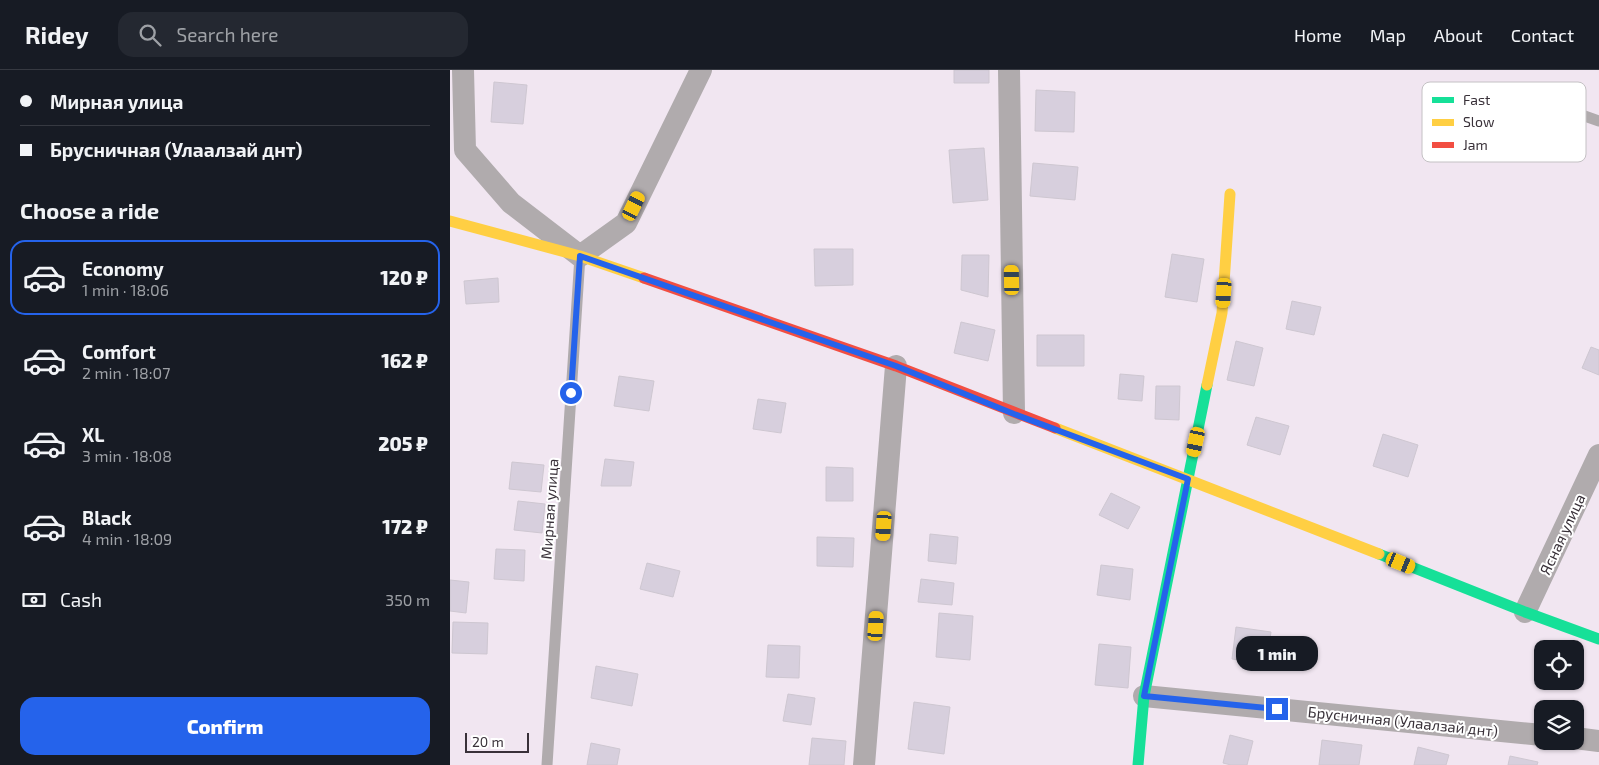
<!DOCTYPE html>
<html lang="en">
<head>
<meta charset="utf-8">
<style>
	body { margin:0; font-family:"Exo 2",sans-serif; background:#242831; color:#f1f3f6; height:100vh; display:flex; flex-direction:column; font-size:19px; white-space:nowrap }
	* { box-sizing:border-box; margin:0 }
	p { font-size:16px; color:#9ea1a6 }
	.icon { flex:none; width:28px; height:28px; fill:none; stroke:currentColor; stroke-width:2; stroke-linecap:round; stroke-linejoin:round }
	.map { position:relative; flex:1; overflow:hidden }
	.side { display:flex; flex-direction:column; background:#171b24; width:450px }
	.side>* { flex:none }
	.hud { display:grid; align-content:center; height:110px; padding:0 20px; background:#171b24 }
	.controls { position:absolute; left:1084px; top:570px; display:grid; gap:10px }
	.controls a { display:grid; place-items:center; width:50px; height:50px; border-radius:10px; background:#171b24; box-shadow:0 1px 4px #0004; font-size:25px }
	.scale { position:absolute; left:15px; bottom:12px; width:64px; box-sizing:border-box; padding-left:5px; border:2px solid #393139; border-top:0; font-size:14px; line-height:18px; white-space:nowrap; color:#393139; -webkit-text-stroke:4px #fff; paint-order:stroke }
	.end { position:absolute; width:22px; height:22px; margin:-11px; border:6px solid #2563eb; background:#fff; box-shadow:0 0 0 2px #fff }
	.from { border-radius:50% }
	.bubble { position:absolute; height:35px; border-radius:15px; background:#171b24; box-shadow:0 1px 4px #0004; font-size:16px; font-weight:800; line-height:35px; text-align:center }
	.car { position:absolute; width:15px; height:30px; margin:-15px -8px; border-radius:6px; box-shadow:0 0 4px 1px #0007; background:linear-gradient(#f5c518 24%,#345 0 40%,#f5c518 0 76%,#345 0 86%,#f5c518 0) }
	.hud b { display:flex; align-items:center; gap:18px; height:48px; font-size:19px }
	.hud b+b { border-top:1px solid #363941 }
	.hud i { width:12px; height:12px; background:#f1f3f6 }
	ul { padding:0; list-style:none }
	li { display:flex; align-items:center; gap:15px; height:75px; margin:0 10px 8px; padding:0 10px; border:2px solid transparent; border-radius:15px }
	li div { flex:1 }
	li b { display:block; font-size:19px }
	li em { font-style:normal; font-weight:800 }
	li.on { border-color:#2563eb }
	li>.icon { width:45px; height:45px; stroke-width:1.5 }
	h2 { padding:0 20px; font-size:22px; line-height:60px }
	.pay { display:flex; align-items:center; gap:12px; height:55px; padding:0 20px; font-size:19px }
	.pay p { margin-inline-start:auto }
	.button { display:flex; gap:10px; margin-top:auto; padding:10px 20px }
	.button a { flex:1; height:58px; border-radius:15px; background:#2563eb; color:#fff; font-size:20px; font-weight:800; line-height:58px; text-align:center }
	header { display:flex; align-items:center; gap:30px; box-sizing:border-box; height:70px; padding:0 25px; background:#171b24; border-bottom:1px solid #363941 }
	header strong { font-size:24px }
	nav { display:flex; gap:28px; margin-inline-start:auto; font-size:18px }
	.search { width:350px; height:45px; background:#242831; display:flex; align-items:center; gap:12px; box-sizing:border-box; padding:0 18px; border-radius:15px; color:#9ea1a6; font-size:19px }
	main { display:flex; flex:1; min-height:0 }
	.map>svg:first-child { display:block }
	.building { fill:#d7cfdd; stroke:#cec7d1 }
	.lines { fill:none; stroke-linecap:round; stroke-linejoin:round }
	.lane { stroke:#b0abad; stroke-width:11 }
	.street { stroke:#b0abad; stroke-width:22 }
	.fast { stroke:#16e098; stroke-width:11 }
	.slow { stroke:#ffcf43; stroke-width:11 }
	.jam { stroke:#f24e42; stroke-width:11 }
	.route { stroke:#2563eb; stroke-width:6 }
	.labels { text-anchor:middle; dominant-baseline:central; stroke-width:4; stroke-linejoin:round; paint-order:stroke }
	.street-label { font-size:15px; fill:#393139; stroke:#fff }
	.key { fill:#fff; stroke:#c4c1c4; stroke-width:1 }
	.key-label { font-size:14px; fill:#393139 }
</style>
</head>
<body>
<header>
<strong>Ridey</strong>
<div class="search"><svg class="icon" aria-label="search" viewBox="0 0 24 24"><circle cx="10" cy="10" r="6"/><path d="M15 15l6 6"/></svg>Search here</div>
<nav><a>Home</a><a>Map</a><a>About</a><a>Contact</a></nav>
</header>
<main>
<section class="side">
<div class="hud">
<b><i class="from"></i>Мирная улица</b>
<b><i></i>Брусничная (Улаалзай днт)</b>
</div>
<h2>Choose a ride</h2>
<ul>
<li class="on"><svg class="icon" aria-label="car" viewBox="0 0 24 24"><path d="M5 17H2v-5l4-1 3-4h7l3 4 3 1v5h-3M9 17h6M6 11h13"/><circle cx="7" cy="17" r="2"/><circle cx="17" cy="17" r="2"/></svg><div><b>Economy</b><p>1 min · 18:06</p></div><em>120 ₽</em></li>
<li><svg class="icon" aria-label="car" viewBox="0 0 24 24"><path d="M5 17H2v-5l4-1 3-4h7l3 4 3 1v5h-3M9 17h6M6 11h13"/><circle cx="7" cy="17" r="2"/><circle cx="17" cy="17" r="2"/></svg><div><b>Comfort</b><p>2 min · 18:07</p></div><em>162 ₽</em></li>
<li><svg class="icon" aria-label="car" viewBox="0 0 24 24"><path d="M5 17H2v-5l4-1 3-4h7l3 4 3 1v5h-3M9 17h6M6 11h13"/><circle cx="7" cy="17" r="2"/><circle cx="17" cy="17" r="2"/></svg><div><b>XL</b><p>3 min · 18:08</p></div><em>205 ₽</em></li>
<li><svg class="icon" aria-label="car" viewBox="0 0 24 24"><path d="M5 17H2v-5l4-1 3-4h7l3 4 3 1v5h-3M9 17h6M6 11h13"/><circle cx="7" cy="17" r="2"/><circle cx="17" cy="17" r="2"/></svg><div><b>Black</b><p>4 min · 18:09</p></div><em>172 ₽</em></li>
</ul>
<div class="pay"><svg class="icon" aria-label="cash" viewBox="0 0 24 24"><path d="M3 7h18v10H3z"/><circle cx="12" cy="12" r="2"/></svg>Cash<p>350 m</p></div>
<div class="button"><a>Confirm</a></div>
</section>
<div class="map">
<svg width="1149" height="695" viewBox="0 0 1149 695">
	<rect width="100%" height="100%" fill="#f1e6f1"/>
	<path class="building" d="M 504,0 L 539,0 L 539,13 L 504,13 Z
		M 44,12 L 77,15 L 73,54 L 41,52 Z
		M 586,20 L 625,22 L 624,62 L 585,61 Z
		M 534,78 L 538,130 L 503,133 L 499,80 Z
		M 583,93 L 628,97 L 625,130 L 580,126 Z
		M 364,179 L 403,179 L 403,215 L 365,216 Z
		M 722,184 L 754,189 L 747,232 L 715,227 Z
		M 512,185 L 539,185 L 538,227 L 511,220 Z
		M 48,208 L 49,232 L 16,234 L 14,211 Z
		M 842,231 L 871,237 L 864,265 L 836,259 Z
		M 511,252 L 545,260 L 538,291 L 504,283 Z
		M 587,265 L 634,265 L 634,296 L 587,296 Z
		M 786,271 L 813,278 L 804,316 L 777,310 Z
		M 1141,277 L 1149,280 L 1149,305 L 1132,298 Z
		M 670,304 L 694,306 L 692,331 L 668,329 Z
		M 169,306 L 204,311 L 199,341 L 164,336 Z
		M 706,316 L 730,316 L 729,350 L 705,349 Z
		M 308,329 L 336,333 L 331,363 L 303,359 Z
		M 806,347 L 839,356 L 830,385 L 797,375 Z
		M 933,364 L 968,375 L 958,407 L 923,396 Z
		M 155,389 L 184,392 L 181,416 L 151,416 Z
		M 62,392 L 94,395 L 91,422 L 59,419 Z
		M 376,397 L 403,398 L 403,431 L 376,431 Z
		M 661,423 L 690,437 L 678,459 L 649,445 Z
		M 68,431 L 95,434 L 92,463 L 64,460 Z
		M 480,464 L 508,467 L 506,494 L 478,491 Z
		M 367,467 L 404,468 L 403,497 L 367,496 Z
		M 46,479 L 75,480 L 74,511 L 44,509 Z
		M 197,493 L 230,501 L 223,527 L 190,519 Z
		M 651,495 L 683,499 L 680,530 L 647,525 Z
		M 471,509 L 504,513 L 502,535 L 468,532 Z
		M 0,510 L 19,512 L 16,543 L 0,541 Z
		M 489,543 L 523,546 L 520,590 L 486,587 Z
		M 3,552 L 38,553 L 37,584 L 2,583 Z
		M 786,557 L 821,562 L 816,594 L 782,589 Z
		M 649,574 L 681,577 L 678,618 L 645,615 Z
		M 318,575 L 350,576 L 349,608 L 316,607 Z
		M 146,596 L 188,604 L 182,636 L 141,628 Z
		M 338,624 L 365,628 L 361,655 L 333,651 Z
		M 464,632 L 500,637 L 494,684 L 458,679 Z
		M 780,665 L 803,671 L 797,695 L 781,695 L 773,693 Z
		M 362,668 L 396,671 L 394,695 L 359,695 Z
		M 872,670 L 912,675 L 909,695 L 869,695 Z
		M 141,673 L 170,679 L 167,695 L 137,695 Z
		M 968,677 L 999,685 L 996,695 L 964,695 Z
		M 1060,686 L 1088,692 L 1087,695 L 1058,695 Z"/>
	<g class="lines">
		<path class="lane" d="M 1129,44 L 1149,51
			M 97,695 L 130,186"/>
		<path class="street" d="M 13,0 L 15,80 L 61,133 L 130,186 L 176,153 L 251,0
			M 559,0 L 564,343
			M 1075,542 L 1149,385
			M 694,626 L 1092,665
			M 1125,668 L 1149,671
			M 414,695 L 446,296"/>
		<path class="fast" d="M 929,484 L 1075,542 L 1149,569
			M 688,695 L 694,626 L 757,315"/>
		<path class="slow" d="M 0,151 L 130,186 L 194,208
			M 757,315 L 772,243 L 780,124
			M 605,358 L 929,484"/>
		<path class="jam" d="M 194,208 L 446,296 L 605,358"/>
	</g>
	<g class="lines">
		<path class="route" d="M 121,323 L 130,186 L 446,296 L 564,344 L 738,409 L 694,626 L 827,639"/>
	</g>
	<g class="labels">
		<g class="street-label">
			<text transform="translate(99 439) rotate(-86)">Мирная улица</text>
			<text transform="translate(1112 464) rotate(-65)">Ясная улица</text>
			<text transform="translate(953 651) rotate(6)">Брусничная (Улаалзай днт)</text>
		</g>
	</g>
	<rect x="972" y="12" width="164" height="80" rx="8" class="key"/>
	<rect x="982" y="27" width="22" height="6" fill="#16e098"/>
	<rect x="982" y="49" width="22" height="7" fill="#ffcf43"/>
	<rect x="982" y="72" width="22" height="6" fill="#f24e42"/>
	<g class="key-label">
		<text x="1013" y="35">Fast</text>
		<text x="1013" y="57">Slow</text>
		<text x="1013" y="80">Jam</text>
	</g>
</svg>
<div class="controls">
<a><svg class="icon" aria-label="locate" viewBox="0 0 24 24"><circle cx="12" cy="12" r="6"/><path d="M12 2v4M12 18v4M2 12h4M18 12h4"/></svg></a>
<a><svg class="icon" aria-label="layers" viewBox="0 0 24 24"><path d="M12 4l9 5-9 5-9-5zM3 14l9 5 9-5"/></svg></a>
</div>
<div class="scale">20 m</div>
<i class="end from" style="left:121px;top:323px"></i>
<i class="end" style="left:827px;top:639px"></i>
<div class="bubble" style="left:786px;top:566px;width:82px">1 min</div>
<i class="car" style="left:184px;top:136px;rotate:26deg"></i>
<i class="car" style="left:562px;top:210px;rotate:359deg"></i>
<i class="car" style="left:774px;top:223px;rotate:184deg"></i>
<i class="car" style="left:746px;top:372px;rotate:192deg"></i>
<i class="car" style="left:434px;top:456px;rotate:184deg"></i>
<i class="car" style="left:951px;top:493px;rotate:112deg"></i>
<i class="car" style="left:426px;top:556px;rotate:4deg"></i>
</div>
</main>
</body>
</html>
